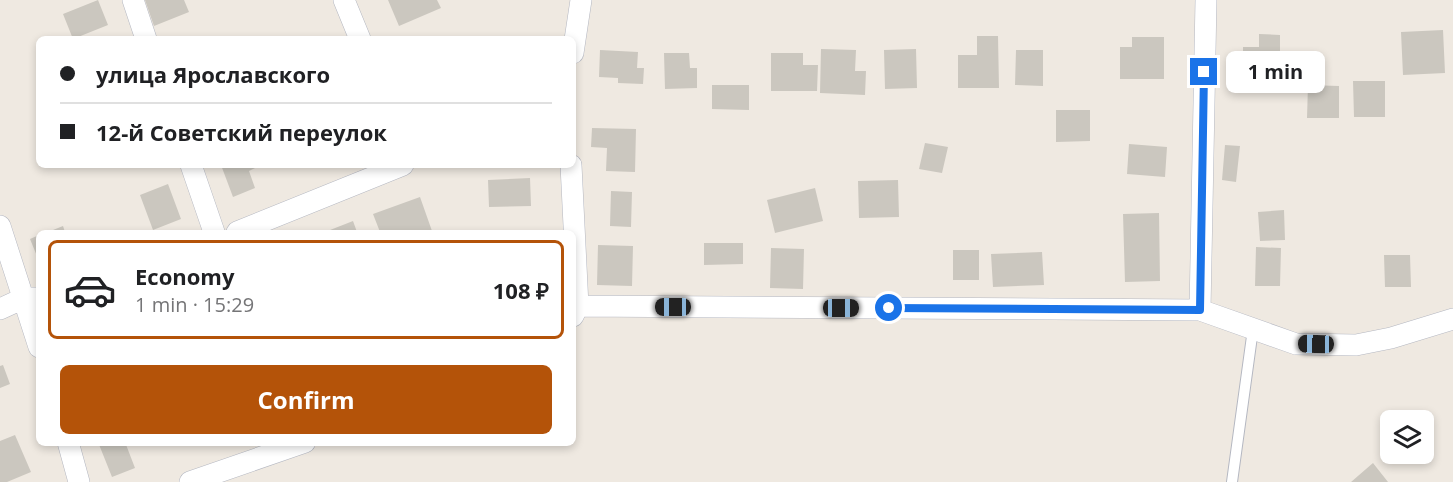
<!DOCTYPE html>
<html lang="en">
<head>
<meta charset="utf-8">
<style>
	body { margin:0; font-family:"Open Sans",sans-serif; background:#f2f2f2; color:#202124; height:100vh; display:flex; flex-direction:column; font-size:22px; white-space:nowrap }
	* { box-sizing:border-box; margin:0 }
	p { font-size:20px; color:#757577 }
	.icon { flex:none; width:33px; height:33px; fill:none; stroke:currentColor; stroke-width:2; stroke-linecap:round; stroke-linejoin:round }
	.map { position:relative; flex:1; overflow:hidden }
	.side { position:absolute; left:36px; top:230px; width:540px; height:216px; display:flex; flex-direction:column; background:#fff; border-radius:9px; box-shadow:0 3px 9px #0003 }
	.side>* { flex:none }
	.banner { position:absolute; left:36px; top:36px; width:540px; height:132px; border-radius:9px; box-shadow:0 3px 9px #0003; display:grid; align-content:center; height:132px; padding:0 24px; background:#fff }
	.tools { position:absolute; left:1380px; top:410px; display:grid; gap:12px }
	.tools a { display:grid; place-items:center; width:54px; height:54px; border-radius:9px; background:#fff; box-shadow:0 3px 9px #0003; font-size:30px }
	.end { position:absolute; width:27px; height:27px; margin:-14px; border:8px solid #1a73e8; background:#fff; box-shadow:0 0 0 3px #fff }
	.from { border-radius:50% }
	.bubble { position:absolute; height:42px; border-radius:9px; background:#fff; box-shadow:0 3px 9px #0003; font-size:20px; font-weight:700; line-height:42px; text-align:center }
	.car { position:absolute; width:18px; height:36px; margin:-18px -9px; border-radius:8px; box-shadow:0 0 4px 2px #0007; background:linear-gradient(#222 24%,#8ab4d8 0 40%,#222 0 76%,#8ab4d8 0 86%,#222 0) }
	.banner b { display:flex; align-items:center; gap:21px; height:57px; font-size:22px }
	.banner b+b { border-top:2px solid #e0e0e0 }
	.banner i { width:15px; height:15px; background:#202124 }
	ul { padding:10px 0 0; list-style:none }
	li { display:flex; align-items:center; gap:18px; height:99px; margin:0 12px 9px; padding:0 12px; border:3px solid transparent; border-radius:9px }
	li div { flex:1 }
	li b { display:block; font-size:22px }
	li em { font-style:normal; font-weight:700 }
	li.selected { border-color:#b45309 }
	li>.icon { width:54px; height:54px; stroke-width:1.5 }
	.button { display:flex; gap:12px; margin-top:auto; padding:12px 24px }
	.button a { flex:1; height:69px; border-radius:9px; background:#b45309; color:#fff; font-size:24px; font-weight:700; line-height:69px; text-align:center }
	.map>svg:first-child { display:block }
	.building { fill:#cbc7bf }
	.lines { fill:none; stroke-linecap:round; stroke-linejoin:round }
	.service-casing { stroke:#b4b7c1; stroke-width:12 }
	.minor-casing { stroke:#b4b7c1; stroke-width:22 }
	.service { stroke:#fff; stroke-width:10 }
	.minor { stroke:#fff; stroke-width:21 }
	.route { stroke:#1a73e8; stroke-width:8 }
</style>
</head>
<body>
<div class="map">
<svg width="1453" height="482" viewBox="0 0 1453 482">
	<rect width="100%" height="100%" fill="#efe9e1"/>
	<path class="building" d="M 98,0 L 108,25 L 73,39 L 63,14 Z
		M 145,0 L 184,0 L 189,12 L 154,26 Z
		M 388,0 L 437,0 L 441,8 L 399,26 Z
		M 1443,30 L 1445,73 L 1403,75 L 1401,32 Z
		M 1259,34 L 1280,35 L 1280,72 L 1243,71 L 1243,47 L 1259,47 Z
		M 977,36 L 998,36 L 999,88 L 958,88 L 958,55 L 977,55 Z
		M 1132,37 L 1164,37 L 1164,79 L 1120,79 L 1120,47 L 1132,47 Z
		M 821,49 L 856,50 L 855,71 L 866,71 L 865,95 L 820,93 Z
		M 916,49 L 917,88 L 885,89 L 884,50 Z
		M 600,50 L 638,52 L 637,68 L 644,68 L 643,84 L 618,83 L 618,78 L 599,77 Z
		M 1016,50 L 1043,50 L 1043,86 L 1015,85 Z
		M 664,53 L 689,53 L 690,68 L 697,68 L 697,88 L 665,89 Z
		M 771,53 L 803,53 L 803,65 L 818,65 L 817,91 L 771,91 Z
		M 1353,81 L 1385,81 L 1385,117 L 1354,117 Z
		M 712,85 L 749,85 L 749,110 L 712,109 Z
		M 1308,85 L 1339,86 L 1339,118 L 1307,118 Z
		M 1056,110 L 1090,110 L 1090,141 L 1056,142 Z
		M 592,128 L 636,129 L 635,172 L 606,171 L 607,148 L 591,147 Z
		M 925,143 L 948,147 L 942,173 L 919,169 Z
		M 1129,144 L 1167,147 L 1165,177 L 1127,174 Z
		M 1225,145 L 1240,146 L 1236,182 L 1222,180 Z
		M 221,165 L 256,165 L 257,167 L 249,171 L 255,188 L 233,197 Z
		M 530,178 L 531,206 L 489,207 L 488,180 Z
		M 898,180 L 899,217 L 859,218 L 858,181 Z
		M 168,184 L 181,219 L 153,230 L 140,195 Z
		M 815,188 L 823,221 L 775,233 L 767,200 Z
		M 611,191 L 632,192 L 631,227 L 610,226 Z
		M 420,197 L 432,231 L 380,232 L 373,214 Z
		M 1284,210 L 1285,240 L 1260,241 L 1258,212 Z
		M 1159,213 L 1160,281 L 1125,282 L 1123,214 Z
		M 353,221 L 357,232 L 325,232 Z
		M 63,226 L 65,232 L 48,232 Z
		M 39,235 L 39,261 L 30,239 Z
		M 704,243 L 743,243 L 743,264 L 704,265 Z
		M 598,245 L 633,246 L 632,286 L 597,285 Z
		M 1256,247 L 1281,248 L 1280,286 L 1255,286 Z
		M 771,248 L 804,249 L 803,289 L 770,288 Z
		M 953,250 L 979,250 L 979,280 L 953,280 Z
		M 1042,252 L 1044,285 L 993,287 L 991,254 Z
		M 1384,255 L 1410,255 L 1411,287 L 1385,287 Z
		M 3,365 L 10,384 L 0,388 L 0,366 Z
		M 15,435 L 31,472 L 7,482 L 0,482 L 0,441 Z
		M 98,442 L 125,442 L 135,468 L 112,477 Z
		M 1373,463 L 1388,482 L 1351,482 Z"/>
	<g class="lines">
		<defs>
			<path id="service" d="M 1232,482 L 1253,329"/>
			<path id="minor" d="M 133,0 L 146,39
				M 344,0 L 360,39
				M 573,53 L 581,0
				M 191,165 L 214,232
				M 571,165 L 578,306 L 573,316
				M 0,226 L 39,347
				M 237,232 L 403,165
				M 578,306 L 1200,310 L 1296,344 L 1356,345 L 1391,338 L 1453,319
				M 0,309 L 24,298 L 36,298
				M 1200,310 L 1206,0
				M 68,442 L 79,482
				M 190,482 L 305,442"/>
		</defs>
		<use href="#service" class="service-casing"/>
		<use href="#minor" class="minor-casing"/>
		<use href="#service" class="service"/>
		<use href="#minor" class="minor"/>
	</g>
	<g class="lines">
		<path class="route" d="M 889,308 L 1200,310 L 1204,72"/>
	</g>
</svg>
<div class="tools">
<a><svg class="icon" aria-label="layers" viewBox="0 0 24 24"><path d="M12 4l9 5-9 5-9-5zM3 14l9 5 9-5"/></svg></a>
</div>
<i class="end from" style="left:889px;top:308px"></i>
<i class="end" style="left:1204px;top:72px"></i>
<div class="bubble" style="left:1226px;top:51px;width:99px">1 min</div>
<i class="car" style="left:673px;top:307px;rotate:270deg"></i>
<i class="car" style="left:841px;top:308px;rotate:90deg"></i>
<i class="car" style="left:1316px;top:344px;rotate:271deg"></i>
<div class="banner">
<b><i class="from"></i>улица Ярославского</b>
<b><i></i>12-й Советский переулок</b>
</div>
<section class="side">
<ul>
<li class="selected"><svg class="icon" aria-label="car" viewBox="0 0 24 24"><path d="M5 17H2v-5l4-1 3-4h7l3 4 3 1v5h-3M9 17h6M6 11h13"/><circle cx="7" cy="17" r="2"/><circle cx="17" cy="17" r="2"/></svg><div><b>Economy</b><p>1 min · 15:29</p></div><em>108 ₽</em></li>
</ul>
<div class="button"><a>Confirm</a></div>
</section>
</div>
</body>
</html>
